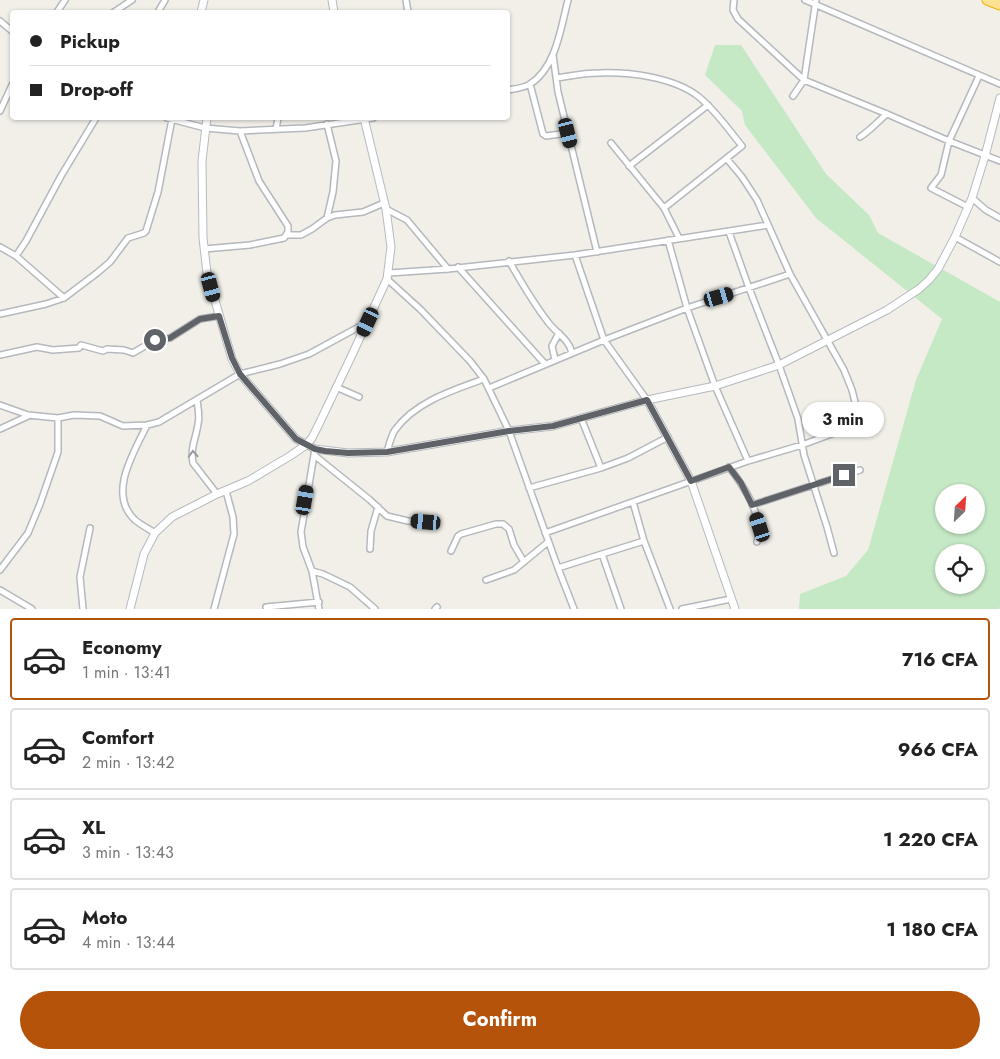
<!DOCTYPE html>
<html lang="en">
<head>
<meta charset="utf-8">
<style>
	body { margin:0; font-family:Jost,sans-serif; background:#f6f6f6; color:#222; height:100vh; display:flex; flex-direction:column; font-size:19px; white-space:nowrap }
	* { box-sizing:border-box; margin:0 }
	p { font-size:16px; color:#767676 }
	.icon { flex:none; width:28px; height:28px; fill:none; stroke:currentColor; stroke-width:2; stroke-linecap:round; stroke-linejoin:round }
	.map { position:relative; height:609px; overflow:hidden }
	.side { display:flex; flex-direction:column; background:#fff; flex:1 }
	.side>* { flex:none }
	.hud { position:absolute; left:10px; top:10px; width:500px; height:110px; border-radius:5px; box-shadow:0 1px 4px #0004; display:grid; align-content:center; height:110px; padding:0 20px; background:#fff }
	.needle { width:32px; rotate:25deg }
	.tools { position:absolute; left:935px; top:484px; display:grid; gap:10px }
	.tools a { display:grid; place-items:center; width:50px; height:50px; border-radius:50%; background:#fff; box-shadow:0 1px 4px #0004; font-size:25px }
	.end { position:absolute; width:22px; height:22px; margin:-11px; border:6px solid #5f6368; background:#fff; box-shadow:0 0 0 2px #fff }
	.from { border-radius:50% }
	.bubble { position:absolute; height:35px; border-radius:18px; background:#fff; box-shadow:0 1px 4px #0004; font-size:16px; font-weight:700; line-height:35px; text-align:center }
	.car { position:absolute; width:15px; height:30px; margin:-15px -8px; border-radius:6px; box-shadow:0 0 4px 1px #0007; background:linear-gradient(#222 24%,#8ab4d8 0 40%,#222 0 76%,#8ab4d8 0 86%,#222 0) }
	.hud b { display:flex; align-items:center; gap:18px; height:48px; font-size:19px }
	.hud b+b { border-top:1px solid #e0e0e0 }
	.hud i { width:12px; height:12px; background:#222 }
	ul { padding:9px 0 0; list-style:none }
	li { display:flex; align-items:center; gap:15px; height:82px; margin:0 10px 8px; padding:0 10px; border:2px solid #e0e0e0; border-radius:5px }
	li div { flex:1 }
	li b { display:block; font-size:19px }
	li em { font-style:normal; font-weight:700 }
	li.on { border-color:#b45309 }
	li>.icon { width:45px; height:45px; stroke-width:1.5 }
	.cta { display:flex; gap:10px; margin-top:auto; padding:10px 20px }
	.cta a { flex:1; height:58px; border-radius:30px; background:#b45309; color:#fff; font-size:20px; font-weight:700; line-height:58px; text-align:center }
	.map>svg:first-child { display:block }
	.green { fill:#c5e8c5; fill-rule:evenodd }
	.lines { fill:none; stroke-linecap:round; stroke-linejoin:round }
	.street-casing { stroke:#b5b8bc; stroke-width:8 }
	.secondary-casing { stroke:#b6babf; stroke-width:9 }
	.highway-casing { stroke:#f9ab00; stroke-width:11 }
	.street { stroke:#fff; stroke-width:5 }
	.secondary { stroke:#fff; stroke-width:7 }
	.highway { stroke:#fde293; stroke-width:9 }
	.oneway { stroke:#979a9d }
	.route { stroke:#5f6368; stroke-width:6 }
</style>
</head>
<body>
<div class="map">
<svg width="1000" height="609" viewBox="0 0 1000 609">
	<rect width="100%" height="100%" fill="#f1efe8"/>
	<path class="green" d="M 715,45 L 741,45 L 826,174 L 869,215 L 878,233 L 1000,302 L 1000,606 L 999,609 L 799,609 L 800,594 L 846,576 L 868,550 L 916,380 L 942,319 L 816,218 L 745,125 L 742,111 L 705,75 ZM 944,492 L 976,492 L 976,525 L 944,525 ZM 944,552 L 976,552 L 976,585 L 944,585 Z"/>
	<g class="lines">
		<defs>
			<path id="street" d="M 406,0 L 408,12
				M 734,0 L 733,10 L 738,19 L 804,80 L 887,114 L 949,141 L 1000,161
				M 805,0 L 1000,84
				M 57,12 L 65,0
				M 114,12 L 132,0
				M 158,12 L 165,0
				M 0,21 L 12,31
				M 553,55 L 558,92 L 568,133
				M 556,78 C 570,76 584,73 599,73 C 630,72 674,77 699,97 C 716,111 728,129 742,146 L 664,208 L 679,238
				M 530,84 L 543,134 L 546,136 L 568,133 L 597,252
				M 508,90 C 514,89 524,88 530,84 C 556,68 561,27 568,0
				M 793,96 L 804,80 L 816,0
				M 0,111 L 12,85
				M 167,118 L 205,128 L 240,131 L 305,128 L 373,118
				M 276,129 L 278,118
				M 860,137 C 871,130 878,121 887,114
				M 611,143 L 664,208
				M 629,166 L 708,105
				M 972,198 L 986,210 L 1000,218
				M 968,207 L 931,188 L 941,175 L 949,141 L 979,76
				M 386,209 L 407,220 L 448,269
				M 327,218 L 333,192 L 336,161 L 327,124
				M 729,232 L 749,288 L 779,365 L 798,419 L 804,455 L 827,527 L 834,553
				M 287,235 L 301,235 L 312,229 L 327,218 L 335,215 L 363,212 L 384,203
				M 955,237 L 1000,262
				M 668,240 L 687,308 L 715,386 L 748,461
				M 0,247 L 16,256 L 64,298
				M 204,249 L 250,245 L 284,238 L 288,232 L 288,226 L 259,181 L 240,131
				M 575,255 L 604,340 L 647,400
				M 16,256 L 26,241 L 61,176 L 96,118
				M 509,261 C 521,282 533,303 548,322 C 556,333 569,339 572,353
				M 458,267 L 545,364
				M 389,273 L 448,269 L 575,255 L 768,225
				M 387,279 L 420,309 L 470,361 L 484,379 L 509,431 L 558,568 L 574,609
				M 0,314 L 46,304 L 64,298 L 97,273 L 110,262 L 128,238 L 144,233 L 146,231 L 158,192 L 172,119
				M 0,355 L 37,347 L 53,350 L 79,348 L 81,345 L 103,351 L 107,349 L 124,350 L 133,353 L 155,340 L 170,338 L 200,319 L 219,316
				M 555,360 L 552,346 L 559,333
				M 336,387 L 359,397
				M 489,388 L 604,340 L 687,308 L 790,274
				M 197,400 C 198,408 200,417 198,424 C 196,438 190,448 193,463 L 217,494
				M 0,405 L 28,415 L 58,418 L 74,415 L 100,416 L 123,426 L 147,425 L 159,422 L 240,374 L 280,364 L 309,354 L 368,322
				M 147,425 C 134,452 107,494 135,520 C 141,525 149,529 155,533
				M 0,429 L 28,416
				M 315,449 L 301,532 L 303,547 L 312,571 L 319,609
				M 387,452 C 389,445 391,436 395,430 C 415,402 453,390 484,379
				M 314,455 L 370,500 L 387,516 L 408,521 L 426,522
				M 729,467 C 743,485 765,518 757,542
				M 601,468 L 628,458 L 668,437
				M 529,488 L 601,468 L 581,418
				M 752,505 L 860,470
				M 545,533 L 748,461 L 802,445 L 853,426 L 857,423 L 859,418 L 852,390 L 844,370 L 790,274 L 757,200 L 742,177 L 727,159
				M 644,541 L 670,609
				M 370,549 L 371,531 L 378,507
				M 451,551 L 458,536 L 461,534 L 496,524 L 503,524 L 509,529 L 514,545 L 524,562
				M 602,554 L 644,541 L 633,502
				M 558,568 L 602,554 L 621,609
				M 0,570 L 28,533 L 40,504 L 58,452 L 58,418
				M 312,571 L 323,574 L 350,587 L 375,609
				M 486,580 L 514,570 L 548,542
				M 0,590 L 32,609
				M 266,607 L 319,602
				M 83,609 L 80,577 L 90,528
				M 214,609 L 234,534 L 233,517 L 226,491
				M 435,609 L 437,607
				M 682,609 L 731,599"/>
			<path id="secondary" d="M 332,0 L 334,12
				M 201,12 L 204,0
				M 207,118 L 202,161 L 203,238 L 207,273 L 232,359 L 240,374 L 296,439 L 315,449 L 348,453 L 387,452 L 509,431 L 553,426 L 647,400 L 715,386 L 779,365 L 887,310 L 919,289 L 929,280 L 938,269 L 955,237 L 972,198 L 985,156 L 1000,98
				M 647,400 L 691,481 L 735,609
				M 130,609 L 144,554 L 155,533 L 172,517 L 217,494 L 248,481 L 290,456 L 306,445 L 312,438 L 319,424 L 351,357 L 387,279 L 391,247 L 386,209 L 364,118"/>
			<path id="highway" d="M 987,0 L 1000,5"/>
		</defs>
		<use href="#street" class="street-casing"/>
		<use href="#secondary" class="secondary-casing"/>
		<use href="#highway" class="highway-casing"/>
		<use href="#street" class="street"/>
		<use href="#secondary" class="secondary"/>
		<use href="#highway" class="highway"/>
	</g>
	<defs><path id="oneway-chevron" d="M-2-3.5L2.5 0L-2 3.5" fill="none" stroke-width="1.6" stroke-linecap="round" stroke-linejoin="round" transform="scale(1.25)"/></defs>
	<use class="oneway" href="#oneway-chevron" transform="translate(193 454) rotate(-93)"/>
	<g class="lines">
		<path class="route" d="M 155,340 L 170,338 L 200,319 L 219,316 L 232,358 L 240,374 L 296,439 L 315,449 L 325,451 L 348,453 L 387,452 L 509,431 L 553,426 L 647,400 L 691,481 L 729,467 L 741,483 L 752,505 L 844,475"/>
	</g>
</svg>
<div class="tools">
<a><svg class="needle" viewBox="-14 -14 28 28"><path d="M0-13l5 13h-10z" fill="#e53935"/><path d="M0 13l5-13h-10z" fill="#767676"/></svg></a>
<a><svg class="icon" aria-label="locate" viewBox="0 0 24 24"><circle cx="12" cy="12" r="6"/><path d="M12 2v4M12 18v4M2 12h4M18 12h4"/></svg></a>
</div>
<i class="end from" style="left:155px;top:340px"></i>
<i class="end" style="left:844px;top:475px"></i>
<div class="bubble" style="left:802px;top:402px;width:82px">3 min</div>
<i class="car" style="left:568px;top:133px;rotate:166deg"></i>
<i class="car" style="left:211px;top:287px;rotate:165deg"></i>
<i class="car" style="left:719px;top:297px;rotate:74deg"></i>
<i class="car" style="left:368px;top:322px;rotate:205deg"></i>
<i class="car" style="left:305px;top:500px;rotate:10deg"></i>
<i class="car" style="left:426px;top:522px;rotate:275deg"></i>
<i class="car" style="left:760px;top:527px;rotate:342deg"></i>
<div class="hud">
<b><i class="from"></i>Pickup</b>
<b><i></i>Drop-off</b>
</div>
</div>
<section class="side">
<ul>
<li class="on"><svg class="icon" aria-label="car" viewBox="0 0 24 24"><path d="M5 17H2v-5l4-1 3-4h7l3 4 3 1v5h-3M9 17h6M6 11h13"/><circle cx="7" cy="17" r="2"/><circle cx="17" cy="17" r="2"/></svg><div><b>Economy</b><p>1 min · 13:41</p></div><em>716 CFA</em></li>
<li><svg class="icon" aria-label="car" viewBox="0 0 24 24"><path d="M5 17H2v-5l4-1 3-4h7l3 4 3 1v5h-3M9 17h6M6 11h13"/><circle cx="7" cy="17" r="2"/><circle cx="17" cy="17" r="2"/></svg><div><b>Comfort</b><p>2 min · 13:42</p></div><em>966 CFA</em></li>
<li><svg class="icon" aria-label="car" viewBox="0 0 24 24"><path d="M5 17H2v-5l4-1 3-4h7l3 4 3 1v5h-3M9 17h6M6 11h13"/><circle cx="7" cy="17" r="2"/><circle cx="17" cy="17" r="2"/></svg><div><b>XL</b><p>3 min · 13:43</p></div><em>1 220 CFA</em></li>
<li><svg class="icon" aria-label="car" viewBox="0 0 24 24"><path d="M5 17H2v-5l4-1 3-4h7l3 4 3 1v5h-3M9 17h6M6 11h13"/><circle cx="7" cy="17" r="2"/><circle cx="17" cy="17" r="2"/></svg><div><b>Moto</b><p>4 min · 13:44</p></div><em>1 180 CFA</em></li>
</ul>
<div class="cta"><a>Confirm</a></div>
</section>
</body>
</html>
